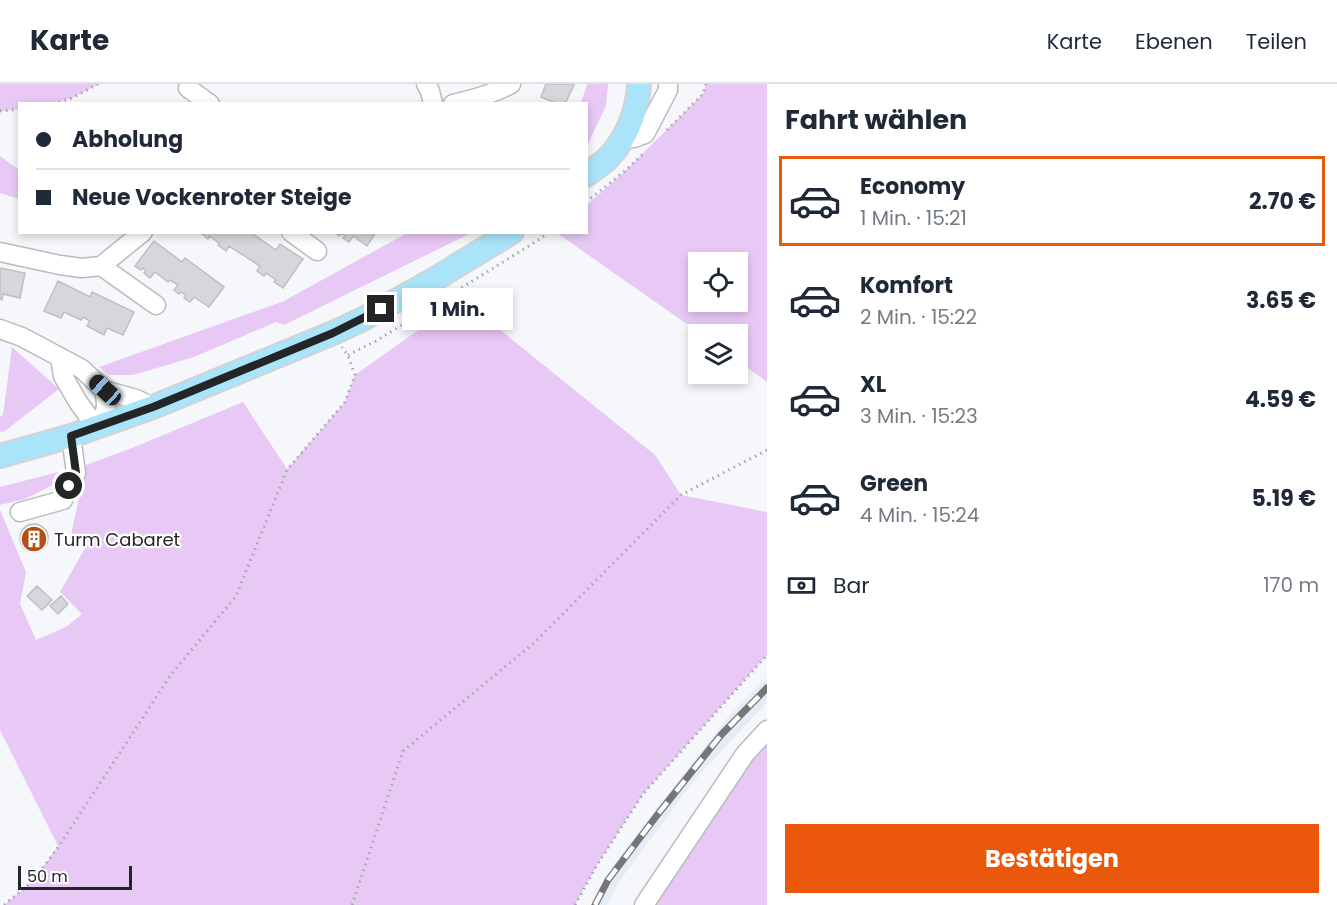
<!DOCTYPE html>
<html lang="de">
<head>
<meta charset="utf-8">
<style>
	body { margin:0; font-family:Poppins,sans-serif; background:#f2f2f3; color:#1f2937; height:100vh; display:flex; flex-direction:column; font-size:22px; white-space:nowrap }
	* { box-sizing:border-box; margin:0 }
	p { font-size:20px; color:#747a83 }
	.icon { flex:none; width:33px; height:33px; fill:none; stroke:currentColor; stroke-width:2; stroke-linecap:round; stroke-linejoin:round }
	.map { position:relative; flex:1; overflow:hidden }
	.drawer { display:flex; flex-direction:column; background:#fff; width:570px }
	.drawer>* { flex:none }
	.banner { position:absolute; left:18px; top:18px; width:570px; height:132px; border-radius:0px; box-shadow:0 3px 9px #0003; display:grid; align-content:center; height:132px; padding:0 18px; background:#fff }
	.controls { position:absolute; left:688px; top:168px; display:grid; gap:12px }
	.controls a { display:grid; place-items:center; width:60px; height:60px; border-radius:0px; background:#fff; box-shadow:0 3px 9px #0003; font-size:30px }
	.scale { position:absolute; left:18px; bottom:15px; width:114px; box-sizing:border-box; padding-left:6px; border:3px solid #242526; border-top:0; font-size:16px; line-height:21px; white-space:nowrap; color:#242526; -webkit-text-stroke:4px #fff; paint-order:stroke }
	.end { position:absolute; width:27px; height:27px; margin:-14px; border:8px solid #242526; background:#fff; box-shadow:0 0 0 3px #fff }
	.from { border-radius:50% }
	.bubble { position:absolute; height:42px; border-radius:0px; background:#fff; box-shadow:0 3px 9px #0003; font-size:20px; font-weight:700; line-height:42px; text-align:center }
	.car { position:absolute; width:18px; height:36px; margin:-18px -9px; border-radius:8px; box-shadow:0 0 4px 2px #0007; background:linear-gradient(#222 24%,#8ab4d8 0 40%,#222 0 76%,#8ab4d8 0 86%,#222 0) }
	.banner b { display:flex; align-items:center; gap:21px; height:57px; font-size:22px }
	.banner b+b { border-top:2px solid #e0e1e3 }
	.banner i { width:15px; height:15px; background:#1f2937 }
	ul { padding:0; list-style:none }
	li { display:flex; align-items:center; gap:18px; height:90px; margin:0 12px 9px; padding:0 6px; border:3px solid transparent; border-radius:0px }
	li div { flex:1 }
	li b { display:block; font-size:22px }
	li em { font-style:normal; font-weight:700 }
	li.active { border-color:#ea580c }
	li>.icon { width:54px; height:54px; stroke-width:1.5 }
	h2 { padding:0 18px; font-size:27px; line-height:72px }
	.pay { display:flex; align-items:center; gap:15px; height:66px; padding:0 18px; font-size:22px }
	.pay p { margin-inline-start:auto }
	.button { display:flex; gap:12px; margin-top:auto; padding:12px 18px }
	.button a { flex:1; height:69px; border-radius:0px; background:#ea580c; color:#fff; font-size:24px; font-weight:700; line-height:69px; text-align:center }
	header { display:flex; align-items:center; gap:36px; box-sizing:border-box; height:84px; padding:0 30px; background:#fff; border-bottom:2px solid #e0e1e3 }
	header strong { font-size:28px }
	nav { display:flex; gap:33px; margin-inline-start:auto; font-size:21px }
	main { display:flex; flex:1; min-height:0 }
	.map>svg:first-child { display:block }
	.built { fill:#e4ecf6 }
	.green { fill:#e8c9f5; fill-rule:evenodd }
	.building { fill:#d7d7db; stroke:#bfbfc3; stroke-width:1.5 }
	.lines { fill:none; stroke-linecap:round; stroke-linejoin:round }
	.minor-casing { stroke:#b8bbbe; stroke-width:21 }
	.major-casing { stroke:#d3d3d4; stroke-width:26 }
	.path { stroke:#a4a6a9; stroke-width:3; stroke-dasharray:1.5 4.5; stroke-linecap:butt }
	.minor { stroke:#fff; stroke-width:18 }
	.major { stroke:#aae4fa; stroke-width:22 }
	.rail-casing { stroke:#747678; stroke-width:7 }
	.rail { stroke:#fff; stroke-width:4.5; stroke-dasharray:14; stroke-linecap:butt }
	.route { stroke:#242526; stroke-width:8 }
	.labels { text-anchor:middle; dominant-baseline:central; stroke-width:4.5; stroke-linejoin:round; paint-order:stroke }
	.poi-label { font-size:18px; fill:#242526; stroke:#fff; text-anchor:start }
</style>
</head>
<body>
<header>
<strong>Karte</strong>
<nav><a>Karte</a><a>Ebenen</a><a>Teilen</a></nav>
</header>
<main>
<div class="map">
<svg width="767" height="821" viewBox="0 0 767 821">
	<rect width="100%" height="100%" fill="#f5f7fb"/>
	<path class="built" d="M 767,594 L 767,618 L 693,698 L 618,799 L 607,821 L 591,821 L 614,780 L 729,632 Z"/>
	<path class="green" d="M 0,0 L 99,0 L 72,14 L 53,19 L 20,20 L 19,25 L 2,27 L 0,27 Z
		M 587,0 L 608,0 L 606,22 L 587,62 L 586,20 L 581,19 Z
		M 706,0 L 767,0 L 767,298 L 738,277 L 738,250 L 701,250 L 557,149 L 586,148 L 587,121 L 625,87 L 703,10 ZM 699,178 L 738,178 L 738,218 L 699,218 Z
		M 0,72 L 19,86 L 19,115 L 0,109 Z
		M 407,149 L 471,149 L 284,241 L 276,238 L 194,273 L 133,291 L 109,291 L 99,283 L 284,217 Z
		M 462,215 L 655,371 L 681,411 L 767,428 L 767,571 L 643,710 L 597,781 L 575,821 L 4,821 L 33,797 L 58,762 L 0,646 L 0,426 L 26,488 L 20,520 L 36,556 L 66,543 L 82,530 L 60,508 L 88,459 L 71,451 L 86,381 L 137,362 L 243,318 L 287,385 L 345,318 L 355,291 Z
		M 12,263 L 59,305 L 5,347 L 0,348 L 0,332 L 3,331 Z
		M 58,388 L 61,397 L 25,415 L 0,421 L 0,403 Z
		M 767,646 L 767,821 L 644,821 Z"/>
	<path class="building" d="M 546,0 L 572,0 L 574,1 L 565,20 L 558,20 L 541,13 Z
		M 200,148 L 250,148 L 276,166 L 280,160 L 303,175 L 283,204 L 274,198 L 276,196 L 266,189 L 264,192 L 257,187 L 260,182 L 229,162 L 226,167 L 218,161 L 219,159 L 209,152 L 208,155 Z
		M 335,148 L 376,148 L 367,162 L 353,152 L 349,158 L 343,154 L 345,152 L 341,149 L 339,152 Z
		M 154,157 L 182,178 L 185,174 L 224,203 L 209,223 L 194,213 L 190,218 L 184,214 L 186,211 L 181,208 L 179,210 L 174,206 L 178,201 L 170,196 L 168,198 L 155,188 L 150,194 L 144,189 L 146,187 L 143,184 L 141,186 L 135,182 Z
		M 0,184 L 25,189 L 20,214 L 3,210 L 2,216 L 0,215 Z
		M 58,197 L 90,213 L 92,208 L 134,228 L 123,251 L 107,244 L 104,251 L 87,242 L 90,237 L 83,233 L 81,236 L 64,228 L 61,234 L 44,227 Z
		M20 454a14 14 0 1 1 28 0a14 14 0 1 1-28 0Z
		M 37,502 L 52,516 L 42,526 L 27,512 Z
		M 61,512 L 68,520 L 58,530 L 50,522 Z"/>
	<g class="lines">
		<defs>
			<path id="minor" d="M 426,0 L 430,7 L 433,20
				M 188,4 L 210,20
				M 453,20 C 473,15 493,10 511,0
				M 624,53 L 634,54 L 645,50 L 668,6 L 668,0
				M 291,148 L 317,167
				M 0,168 L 60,181 L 82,184 L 101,182 L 156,221
				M 101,182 L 143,148
				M 0,245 L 22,253 L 82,285 L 104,306 L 136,315 L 153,323
				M 60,274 L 63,292 L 78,318 L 97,344 C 106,328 108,323 104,306
				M 20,428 L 63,416 L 76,389 L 71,352
				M 644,821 L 745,670 L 767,646"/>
			<path id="major" d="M 586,91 C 594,85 602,80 609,73 C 627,54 638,26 639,0
				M 0,372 L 71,352 L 153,323 L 333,249 L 363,235 L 435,195 L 512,148"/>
		</defs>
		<use href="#minor" class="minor-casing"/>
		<use href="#major" class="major-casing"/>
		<path class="path" d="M 53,20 L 72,14 L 98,0
			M 0,27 L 20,25
			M 667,46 L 703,10 L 706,0
			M 586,118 L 625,87 L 643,70
			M 348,271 L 376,257 L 540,155 L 549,148
			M 4,821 L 33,797 L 59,762 L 170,592 L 236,512 L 287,386 L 345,318 L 355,291 L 348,272 L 342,263
			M 352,821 L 403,667 L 535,558 L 681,411 L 767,366
			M 575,821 L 597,781 L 643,710 L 767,571"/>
		<use href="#minor" class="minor"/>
		<use href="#major" class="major"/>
		<defs>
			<path id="rail" d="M 595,821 L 608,796 L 658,730 L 721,651 L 767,604"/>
		</defs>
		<use href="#rail" class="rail-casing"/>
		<use href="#rail" class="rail"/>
	</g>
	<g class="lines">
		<path class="route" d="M 69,402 L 76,389 L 71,352 L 153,323 L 333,249 L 381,225"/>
	</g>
	<defs>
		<symbol id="building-disc" viewBox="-11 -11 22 22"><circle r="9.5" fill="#b25012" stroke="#fff"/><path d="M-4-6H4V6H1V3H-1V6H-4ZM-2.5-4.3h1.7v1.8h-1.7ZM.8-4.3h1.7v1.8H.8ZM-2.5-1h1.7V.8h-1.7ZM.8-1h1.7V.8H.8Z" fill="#fff"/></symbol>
	</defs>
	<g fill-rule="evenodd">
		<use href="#building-disc" x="19" y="440" width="30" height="30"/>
	</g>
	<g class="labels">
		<g class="poi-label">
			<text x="54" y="455">Turm Cabaret</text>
		</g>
	</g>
</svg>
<div class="controls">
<a><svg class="icon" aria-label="locate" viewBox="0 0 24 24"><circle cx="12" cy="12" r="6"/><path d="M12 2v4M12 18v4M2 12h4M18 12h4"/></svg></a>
<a><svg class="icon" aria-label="layers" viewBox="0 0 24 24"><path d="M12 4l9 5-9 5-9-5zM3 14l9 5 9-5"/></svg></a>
</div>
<div class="scale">50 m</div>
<i class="end from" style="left:69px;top:402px"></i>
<i class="end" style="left:381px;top:225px"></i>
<div class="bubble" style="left:402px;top:204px;width:111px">1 Min.</div>
<i class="car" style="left:105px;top:306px;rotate:312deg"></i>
<div class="banner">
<b><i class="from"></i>Abholung</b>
<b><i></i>Neue Vockenroter Steige</b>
</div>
</div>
<section class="drawer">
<h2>Fahrt wählen</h2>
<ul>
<li class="active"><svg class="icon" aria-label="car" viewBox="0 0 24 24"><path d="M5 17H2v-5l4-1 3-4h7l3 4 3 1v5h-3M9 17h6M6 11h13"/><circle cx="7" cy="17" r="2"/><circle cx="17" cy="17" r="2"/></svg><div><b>Economy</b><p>1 Min. · 15:21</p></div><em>2.70 €</em></li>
<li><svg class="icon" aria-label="car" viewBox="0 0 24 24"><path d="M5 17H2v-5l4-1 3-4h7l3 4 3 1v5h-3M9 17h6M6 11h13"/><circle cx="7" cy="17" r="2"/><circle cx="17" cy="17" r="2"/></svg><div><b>Komfort</b><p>2 Min. · 15:22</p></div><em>3.65 €</em></li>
<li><svg class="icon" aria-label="car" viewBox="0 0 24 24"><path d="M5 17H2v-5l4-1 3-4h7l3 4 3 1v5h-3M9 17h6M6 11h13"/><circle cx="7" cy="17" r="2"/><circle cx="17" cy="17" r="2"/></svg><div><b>XL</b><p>3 Min. · 15:23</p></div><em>4.59 €</em></li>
<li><svg class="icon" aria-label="car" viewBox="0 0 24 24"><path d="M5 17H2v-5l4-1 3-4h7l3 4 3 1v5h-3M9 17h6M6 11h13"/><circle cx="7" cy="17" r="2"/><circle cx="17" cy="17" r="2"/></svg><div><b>Green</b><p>4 Min. · 15:24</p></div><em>5.19 €</em></li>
</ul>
<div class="pay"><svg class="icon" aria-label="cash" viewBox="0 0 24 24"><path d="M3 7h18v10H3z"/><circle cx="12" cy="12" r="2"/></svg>Bar<p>170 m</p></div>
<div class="button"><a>Bestätigen</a></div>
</section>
</main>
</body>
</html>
